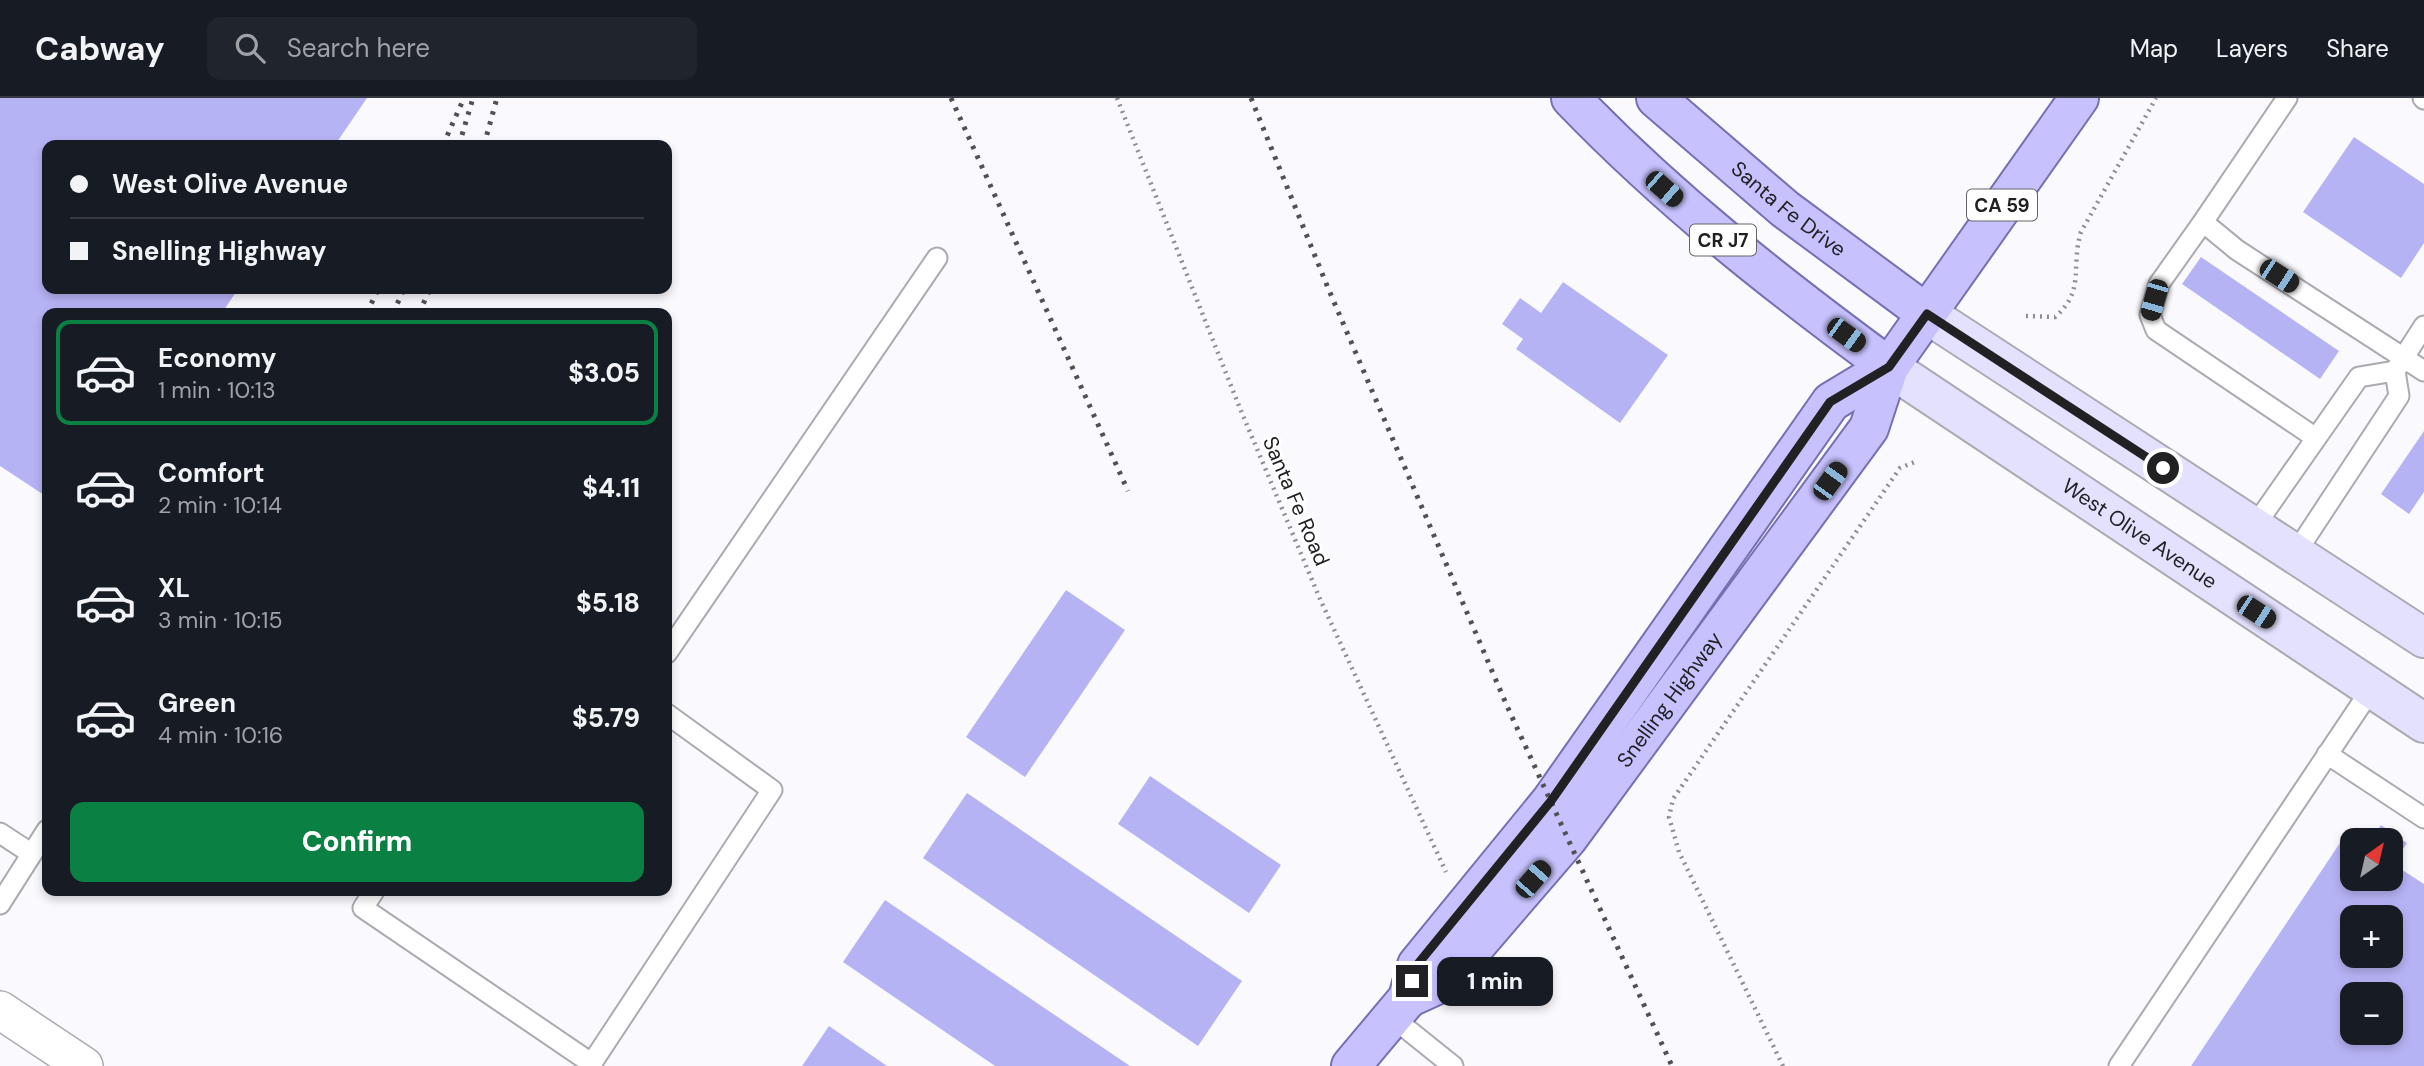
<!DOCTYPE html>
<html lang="en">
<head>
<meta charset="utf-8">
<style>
	body { margin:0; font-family:"DM Sans",sans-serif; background:#20242c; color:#f1f3f6; height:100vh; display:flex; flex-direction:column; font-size:26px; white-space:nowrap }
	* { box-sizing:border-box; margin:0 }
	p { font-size:23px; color:#9ea1a6 }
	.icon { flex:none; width:38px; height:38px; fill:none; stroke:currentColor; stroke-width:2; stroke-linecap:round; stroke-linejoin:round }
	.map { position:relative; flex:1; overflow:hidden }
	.drawer { position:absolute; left:42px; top:210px; width:630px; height:588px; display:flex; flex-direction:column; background:#171b24; border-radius:14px; box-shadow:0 4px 10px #0003 }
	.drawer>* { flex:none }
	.hud { position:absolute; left:42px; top:42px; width:630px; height:154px; border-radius:14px; box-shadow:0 4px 10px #0003; display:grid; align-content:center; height:154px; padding:0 28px; background:#171b24 }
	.needle { width:46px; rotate:34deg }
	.controls { position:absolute; left:2340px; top:730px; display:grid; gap:14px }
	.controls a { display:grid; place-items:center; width:63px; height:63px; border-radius:14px; background:#171b24; box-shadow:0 4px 10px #0003; font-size:35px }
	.end { position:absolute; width:32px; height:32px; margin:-16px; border:9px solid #212124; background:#fff; box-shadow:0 0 0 4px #fff }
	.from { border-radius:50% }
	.bubble { position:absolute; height:49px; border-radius:14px; background:#171b24; box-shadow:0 4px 10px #0003; font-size:23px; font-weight:800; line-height:49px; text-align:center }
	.car { position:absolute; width:21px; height:42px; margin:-21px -10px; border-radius:9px; box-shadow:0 0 5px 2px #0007; background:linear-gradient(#222 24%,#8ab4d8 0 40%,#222 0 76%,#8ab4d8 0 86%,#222 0) }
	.hud b { display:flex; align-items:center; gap:24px; height:66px; font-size:26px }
	.hud b+b { border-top:2px solid #363941 }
	.hud i { width:18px; height:18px; background:#f1f3f6 }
	ul { padding:12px 0 0; list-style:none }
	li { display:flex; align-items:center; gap:21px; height:105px; margin:0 14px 10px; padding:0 14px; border:4px solid transparent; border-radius:14px }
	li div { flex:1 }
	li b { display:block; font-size:26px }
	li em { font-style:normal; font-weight:800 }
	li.current { border-color:#0b8043 }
	li>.icon { width:63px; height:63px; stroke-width:1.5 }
	.action { display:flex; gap:14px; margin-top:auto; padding:14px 28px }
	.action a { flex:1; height:80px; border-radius:14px; background:#0b8043; color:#fff; font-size:28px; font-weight:800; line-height:80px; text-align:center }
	header { display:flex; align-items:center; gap:42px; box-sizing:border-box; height:98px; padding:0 35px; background:#171b24; border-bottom:2px solid #363941 }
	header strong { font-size:33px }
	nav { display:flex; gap:38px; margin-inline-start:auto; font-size:24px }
	.search { width:490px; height:63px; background:#20242c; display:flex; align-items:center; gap:18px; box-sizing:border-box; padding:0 24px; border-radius:14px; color:#9ea1a6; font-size:26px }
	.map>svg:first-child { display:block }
	.building { fill:#b6b3f5; fill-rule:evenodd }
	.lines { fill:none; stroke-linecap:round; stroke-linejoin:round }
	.service-casing { stroke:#aaaab0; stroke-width:23 }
	.minor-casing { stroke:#aaaab0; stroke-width:40 }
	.secondary-casing { stroke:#aaaab0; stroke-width:42 }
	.primary-casing { stroke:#7470b1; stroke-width:42 }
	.path { stroke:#8e8e92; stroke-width:4.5; stroke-dasharray:2 5; stroke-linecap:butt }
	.service { stroke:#fff; stroke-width:19 }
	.minor { stroke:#fff; stroke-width:37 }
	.secondary { stroke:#e3e1fe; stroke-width:38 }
	.primary { stroke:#c7c2fe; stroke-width:38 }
	.rail { stroke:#515154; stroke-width:5; stroke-dasharray:3.5 7; stroke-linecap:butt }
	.route { stroke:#212124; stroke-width:9 }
	.labels { text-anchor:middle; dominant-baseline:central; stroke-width:6; stroke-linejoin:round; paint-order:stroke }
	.shield { fill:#fff; stroke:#646466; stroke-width:2 }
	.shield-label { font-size:19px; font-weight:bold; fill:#212124 }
	.street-label { font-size:21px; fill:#212124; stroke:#fff }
</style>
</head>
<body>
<header>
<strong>Cabway</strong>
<div class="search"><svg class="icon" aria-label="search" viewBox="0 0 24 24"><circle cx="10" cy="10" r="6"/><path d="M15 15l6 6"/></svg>Search here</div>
<nav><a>Map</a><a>Layers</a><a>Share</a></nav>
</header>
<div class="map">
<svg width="2424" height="968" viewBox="0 0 2424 968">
	<rect width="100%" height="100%" fill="#fafafe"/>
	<path class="building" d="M 0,0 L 367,0 L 335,47 L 47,47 L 47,191 L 238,191 L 222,215 L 47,215 L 47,399 L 0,368 Z
		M 2354,39 L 2424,86 L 2424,145 L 2401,180 L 2303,114 Z
		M 2201,159 L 2339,253 L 2320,281 L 2182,186 Z
		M 1563,184 L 1668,257 L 1620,325 L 1516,251 L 1523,241 L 1502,226 L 1520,200 L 1541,215 Z
		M 2424,333 L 2424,394 L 2409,416 L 2381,396 Z
		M 1066,492 L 1125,532 L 1025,679 L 966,639 Z
		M 1150,678 L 1281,767 L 1249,815 L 1118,726 Z
		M 967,695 L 1242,883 L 1198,948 L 923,760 Z
		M 2381,727 L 2407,745 L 2393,766 L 2424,786 L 2424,968 L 2191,968 L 2346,736 L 2352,740 L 2352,780 L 2390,780 L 2390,742 L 2371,742 ZM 2352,819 L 2390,819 L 2390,858 L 2352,858 ZM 2352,896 L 2390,896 L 2390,934 L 2352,934 Z
		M 885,802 L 1130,968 L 995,968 L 843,864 Z
		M 829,928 L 887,968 L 802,968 Z"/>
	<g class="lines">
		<defs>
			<path id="service" d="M 2287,0 L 2203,124 L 2237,152 L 2424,273
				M 2423,0 L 2424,1
				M 2203,124 L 2159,186 L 2150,217 L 2156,232 L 2316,340
				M 2254,429 L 2359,279 L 2395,273
				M 2295,456 L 2399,298 L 2395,273 L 2424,228
				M 667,555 L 937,160
				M 2327,656 L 2424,720
				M 0,735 L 32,756
				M 374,793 L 363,810 L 591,965
				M 0,806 L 47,732
				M 1392,919 L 1453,968
				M 590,968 L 772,692 L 667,616
				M 2119,968 L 2372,590"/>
			<path id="minor" d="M 0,912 L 84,968"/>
			<g id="secondary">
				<path d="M 1927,216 L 2424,540"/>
				<path id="s1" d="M 1889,269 L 2424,625"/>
			</g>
			<g id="primary">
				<path d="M 1571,0 C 1668,101 1776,186 1889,269"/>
				<path id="s2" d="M 1656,0 L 1785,111 L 1927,216"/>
				<path id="s3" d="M 1408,900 L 1445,883 L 1568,740 L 1869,330 L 1889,269 L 2079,0"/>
				<path d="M 1351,968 L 1408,900 L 1417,867 L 1551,703 L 1831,304 L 1889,269"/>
			</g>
		</defs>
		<use href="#service" class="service-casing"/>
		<use href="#minor" class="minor-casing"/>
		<use href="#secondary" class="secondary-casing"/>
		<use href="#primary" class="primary-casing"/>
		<path class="path" d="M 1117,0 L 1239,308 L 1320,501 L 1446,774
			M 2026,218 L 2055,219 C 2086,192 2070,170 2081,134 L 2156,0
			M 1783,968 L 1679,754 L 1669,719 L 1673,701 L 1900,370 L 1917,363"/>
		<use href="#service" class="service"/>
		<use href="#minor" class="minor"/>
		<use href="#secondary" class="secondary"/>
		<use href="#primary" class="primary"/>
		<path class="rail" d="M 951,0 L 1128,393
			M 1251,0 L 1328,190 L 1507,608 L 1672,968
			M 443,47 L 464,0
			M 459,47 L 473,0
			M 484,47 L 497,0
			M 367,215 L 378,191
			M 393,215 L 404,191
			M 419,215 L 430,191"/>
	</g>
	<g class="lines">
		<path class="route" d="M 1412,883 L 1417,867 L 1551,703 L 1830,304 L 1889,269 L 1927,216 L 2163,370"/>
	</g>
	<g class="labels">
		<g class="shield">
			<rect x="1967" y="91.5" width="70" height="31" rx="5"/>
			<rect x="1690" y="126.5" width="66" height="31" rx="5"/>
		</g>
		<g class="shield-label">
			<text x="2002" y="107">CA 59</text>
			<text x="1723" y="142">CR J7</text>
		</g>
		<g class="street-label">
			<text stroke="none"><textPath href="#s2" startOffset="173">Santa Fe Drive</textPath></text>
			<text transform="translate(1296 403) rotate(67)">Santa Fe Road</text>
			<text stroke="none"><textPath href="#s1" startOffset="301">West Olive Avenue</textPath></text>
			<text stroke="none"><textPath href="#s3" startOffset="401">Snelling Highway</textPath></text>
		</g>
	</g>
</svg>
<div class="controls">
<a><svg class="needle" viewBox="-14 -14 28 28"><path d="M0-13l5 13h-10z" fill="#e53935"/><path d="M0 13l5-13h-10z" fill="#9ea1a6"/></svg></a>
<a>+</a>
<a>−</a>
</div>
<i class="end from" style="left:2163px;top:370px"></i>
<i class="end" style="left:1412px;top:883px"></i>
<div class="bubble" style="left:1437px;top:859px;width:116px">1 min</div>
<i class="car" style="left:1664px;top:91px;rotate:131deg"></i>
<i class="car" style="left:2279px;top:178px;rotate:123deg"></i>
<i class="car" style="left:2154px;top:202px;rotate:196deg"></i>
<i class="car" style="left:1846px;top:237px;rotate:126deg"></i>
<i class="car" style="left:1830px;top:383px;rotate:36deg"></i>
<i class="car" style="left:2256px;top:514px;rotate:123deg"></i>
<i class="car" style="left:1533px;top:781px;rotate:41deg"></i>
<div class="hud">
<b><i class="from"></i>West Olive Avenue</b>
<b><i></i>Snelling Highway</b>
</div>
<section class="drawer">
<ul>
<li class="current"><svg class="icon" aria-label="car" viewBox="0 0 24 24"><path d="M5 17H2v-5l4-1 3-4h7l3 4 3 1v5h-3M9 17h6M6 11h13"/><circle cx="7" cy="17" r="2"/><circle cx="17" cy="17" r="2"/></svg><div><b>Economy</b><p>1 min · 10:13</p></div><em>$3.05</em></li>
<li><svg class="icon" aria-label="car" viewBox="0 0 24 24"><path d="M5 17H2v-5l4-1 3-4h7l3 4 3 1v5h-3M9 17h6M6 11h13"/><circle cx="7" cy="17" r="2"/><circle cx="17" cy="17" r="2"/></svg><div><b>Comfort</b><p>2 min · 10:14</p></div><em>$4.11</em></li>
<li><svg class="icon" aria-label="car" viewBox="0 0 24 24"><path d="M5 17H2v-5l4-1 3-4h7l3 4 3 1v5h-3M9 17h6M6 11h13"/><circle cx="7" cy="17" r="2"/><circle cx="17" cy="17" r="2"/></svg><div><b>XL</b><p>3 min · 10:15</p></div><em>$5.18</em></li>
<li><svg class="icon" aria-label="car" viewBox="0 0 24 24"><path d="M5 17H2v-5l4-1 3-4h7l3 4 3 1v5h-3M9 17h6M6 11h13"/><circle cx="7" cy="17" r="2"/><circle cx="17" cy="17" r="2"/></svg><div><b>Green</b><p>4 min · 10:16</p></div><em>$5.79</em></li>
</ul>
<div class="action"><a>Confirm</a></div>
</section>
</div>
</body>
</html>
